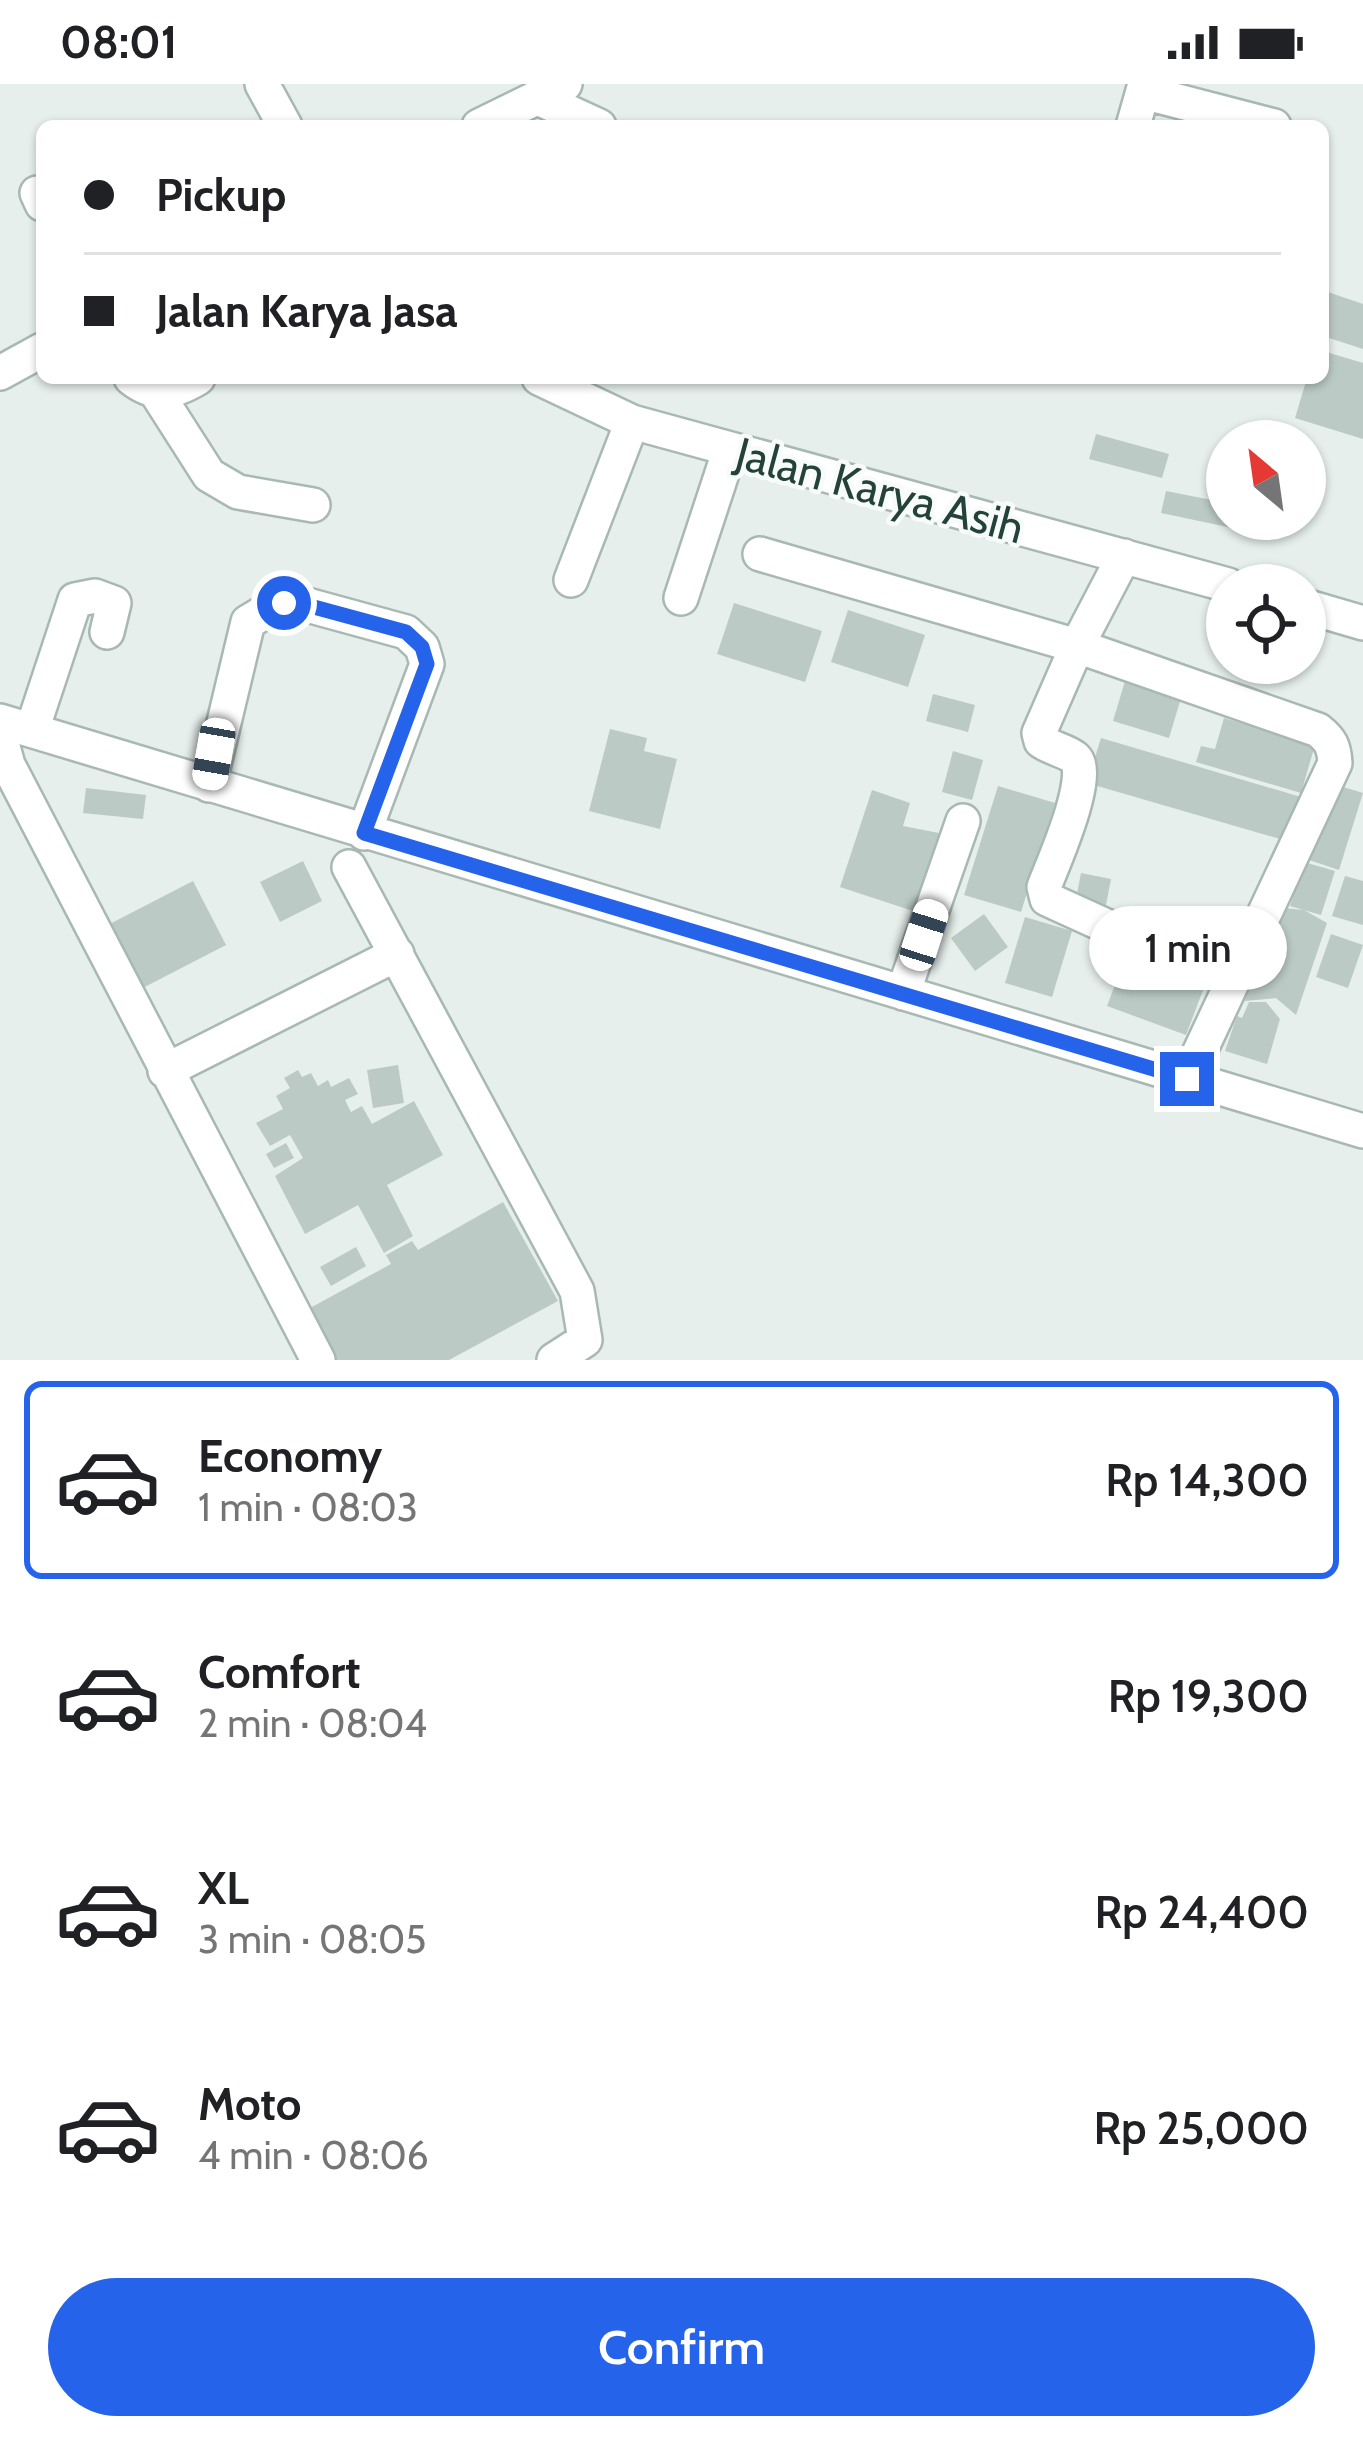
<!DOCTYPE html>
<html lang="en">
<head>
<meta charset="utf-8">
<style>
	body { margin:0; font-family:Cabin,sans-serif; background:#f2f2f2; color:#202124; height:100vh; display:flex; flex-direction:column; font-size:45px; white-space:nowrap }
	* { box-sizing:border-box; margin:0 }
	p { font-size:39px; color:#757577 }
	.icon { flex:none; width:66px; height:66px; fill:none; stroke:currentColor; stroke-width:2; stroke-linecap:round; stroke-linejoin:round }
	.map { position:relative; height:1276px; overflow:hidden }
	.panel { display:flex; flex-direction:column; background:#fff; flex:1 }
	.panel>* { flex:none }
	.top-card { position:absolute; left:36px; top:36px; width:1293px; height:264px; border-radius:18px; box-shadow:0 3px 9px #0004; display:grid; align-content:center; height:264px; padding:0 48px; background:#fff }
	.needle { width:78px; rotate:331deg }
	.tools { position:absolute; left:1206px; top:336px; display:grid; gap:24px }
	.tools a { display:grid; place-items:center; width:120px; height:120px; border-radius:50%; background:#fff; box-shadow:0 3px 9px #0004; font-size:60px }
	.end { position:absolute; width:54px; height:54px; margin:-27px; border:15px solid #2563eb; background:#fff; box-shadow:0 0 0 6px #fff }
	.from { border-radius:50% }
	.bubble { position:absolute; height:84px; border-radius:42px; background:#fff; box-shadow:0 3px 9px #0004; font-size:39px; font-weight:600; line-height:84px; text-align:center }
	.car { position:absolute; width:36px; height:72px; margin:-36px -18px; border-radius:15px; box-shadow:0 0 9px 3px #0007; background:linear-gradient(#fff 24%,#345 0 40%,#fff 0 76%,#345 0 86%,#fff 0) }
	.top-card b { display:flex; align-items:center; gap:42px; height:114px; font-size:45px }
	.top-card b+b { border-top:3px solid #e0e0e0 }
	.top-card i { width:30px; height:30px; background:#202124 }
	ul { padding:21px 0 0; list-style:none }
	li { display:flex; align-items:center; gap:36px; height:198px; margin:0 24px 18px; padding:0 24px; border:6px solid transparent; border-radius:18px }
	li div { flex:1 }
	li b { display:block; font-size:45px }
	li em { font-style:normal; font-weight:600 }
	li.selected { border-color:#2563eb }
	li>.icon { width:108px; height:108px; stroke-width:1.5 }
	.primary-button { display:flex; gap:24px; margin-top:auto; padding:24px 48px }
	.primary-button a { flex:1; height:138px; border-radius:72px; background:#2563eb; color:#fff; font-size:48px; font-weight:600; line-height:138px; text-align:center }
	.status { display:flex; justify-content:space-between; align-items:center; height:84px; padding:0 60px; background:#fff; direction:ltr }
	.status svg { height:33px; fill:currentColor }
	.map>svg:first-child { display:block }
	.building { fill:#bbcac4 }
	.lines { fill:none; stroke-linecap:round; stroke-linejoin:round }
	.minor-casing { stroke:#a8b8b2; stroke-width:38 }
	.minor { stroke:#fff; stroke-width:33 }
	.route { stroke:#2563eb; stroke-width:15 }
	.labels { text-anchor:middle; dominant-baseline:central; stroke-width:9; stroke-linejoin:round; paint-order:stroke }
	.street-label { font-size:45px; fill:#24423a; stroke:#f7fbf9 }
</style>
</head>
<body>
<div class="status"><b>08:01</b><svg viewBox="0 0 49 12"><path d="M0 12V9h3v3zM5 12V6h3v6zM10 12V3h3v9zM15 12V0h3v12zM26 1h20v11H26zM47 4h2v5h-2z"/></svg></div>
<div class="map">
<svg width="1363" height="1276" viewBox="0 0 1363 1276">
	<rect width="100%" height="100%" fill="#e6efeb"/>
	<path class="building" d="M 1325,207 L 1363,220 L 1363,265 L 1323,252 Z
		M 1323,267 L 1363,279 L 1363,355 L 1295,334 L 1307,294 L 1323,294 Z
		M 1096,350 L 1169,370 L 1162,394 L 1089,375 Z
		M 1166,407 L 1227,419 L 1227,435 L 1244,435 L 1242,446 L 1161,429 Z
		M 734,519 L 822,547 L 805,598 L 717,570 Z
		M 848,526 L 925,551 L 908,603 L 831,578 Z
		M 1125,597 L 1181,614 L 1169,654 L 1113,637 Z
		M 933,610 L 975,621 L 968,648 L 926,637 Z
		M 1224,634 L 1315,661 L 1301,709 L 1196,678 L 1201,662 L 1215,665 Z
		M 610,645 L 647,654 L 644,667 L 677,675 L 660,745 L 589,727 Z
		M 1101,654 L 1301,713 L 1287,757 L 1087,699 Z
		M 953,667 L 983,676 L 972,716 L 942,708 Z
		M 1330,699 L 1363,709 L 1339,786 L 1306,775 Z
		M 998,702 L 1055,719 L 1021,828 L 964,811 Z
		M 86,704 L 146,711 L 143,735 L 83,729 Z
		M 872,706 L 910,719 L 903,742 L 939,749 L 913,827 L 840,803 Z
		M 303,777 L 322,817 L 280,838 L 260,798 Z
		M 1304,778 L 1335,787 L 1321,831 L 1290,822 Z
		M 1081,789 L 1111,795 L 1105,826 L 1075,820 Z
		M 1345,792 L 1363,797 L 1363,841 L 1332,832 Z
		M 193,797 L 226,861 L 133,909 L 100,845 Z
		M 1272,823 L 1304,826 L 1327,839 L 1296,931 L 1276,914 L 1245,917 Z
		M 984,830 L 1008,863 L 975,887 L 951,854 Z
		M 1025,833 L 1072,847 L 1052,913 L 1005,899 Z
		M 1331,850 L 1363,861 L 1348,904 L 1316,893 Z
		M 1132,856 L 1211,885 L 1186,951 L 1107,922 Z
		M 1249,918 L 1266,918 L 1280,935 L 1267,980 L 1225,967 L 1237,932 L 1242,934 Z
		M 398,981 L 404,1019 L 373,1024 L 367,986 Z
		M 298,986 L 302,993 L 311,989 L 318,1002 L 328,996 L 331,1003 L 349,994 L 358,1010 L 345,1016 L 351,1028 L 362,1022 L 372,1040 L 414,1017 L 443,1071 L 387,1101 L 413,1152 L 384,1169 L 358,1121 L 305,1150 L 275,1092 L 303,1074 L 290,1051 L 270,1062 L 256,1039 L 283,1025 L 276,1012 L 290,1004 L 284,994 Z
		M 286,1059 L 294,1074 L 274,1084 L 266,1070 Z
		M 503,1118 L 558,1217 L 449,1276 L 335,1276 L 299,1230 L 391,1180 L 386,1171 L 412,1157 L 418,1166 Z
		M 356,1163 L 366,1182 L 331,1202 L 320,1183 Z"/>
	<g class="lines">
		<defs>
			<path id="minor" d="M 262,0 L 285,42
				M 1143,8 L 1274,42
				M 538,14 L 599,42
				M 479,42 L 565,0
				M 1133,42 L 1145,0
				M 37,109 L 42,120
				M 0,289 L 42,266
				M 131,294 C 155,313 173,309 198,294
				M 539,294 L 632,338 L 1228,501
				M 156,308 L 209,391 L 238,408 L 313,421
				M 760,470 L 1077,562 L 1124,472
				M 571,496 L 632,338
				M 681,514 L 730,365
				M 1305,522 L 1363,539
				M 0,637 L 1363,1047
				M 32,646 L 75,516 L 95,512 L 114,519 L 107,548
				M 0,652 L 8,681 L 318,1276
				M 209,701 L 248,538 L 273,523 L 300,519 L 406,548 L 422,563 L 427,580 L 364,749
				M 349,783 L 577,1207 L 585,1256 L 554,1276
				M 1115,846 L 1047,815 L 1044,803 C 1052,782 1093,691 1075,674 C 1067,667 1050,664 1041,657 L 1039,649 L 1077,562 L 1318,646 C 1331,656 1334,663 1335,679 L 1187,995
				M 903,909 L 963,737
				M 165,987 L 397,870"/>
		</defs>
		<use href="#minor" class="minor-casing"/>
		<use href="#minor" class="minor"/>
	</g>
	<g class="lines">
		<path class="route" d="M 284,519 L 299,519 L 406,548 L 422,563 L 427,580 L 364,749 L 1187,995"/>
	</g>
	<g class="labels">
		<g class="street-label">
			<text transform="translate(880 406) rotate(15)">Jalan Karya Asih</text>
		</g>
	</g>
</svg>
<div class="tools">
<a><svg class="needle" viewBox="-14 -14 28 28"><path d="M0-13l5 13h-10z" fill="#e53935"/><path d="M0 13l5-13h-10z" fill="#757577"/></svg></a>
<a><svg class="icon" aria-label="locate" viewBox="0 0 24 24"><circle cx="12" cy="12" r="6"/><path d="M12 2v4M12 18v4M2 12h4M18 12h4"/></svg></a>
</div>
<i class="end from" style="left:284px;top:519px"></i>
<i class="end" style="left:1187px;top:995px"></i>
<div class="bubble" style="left:1089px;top:822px;width:198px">1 min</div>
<i class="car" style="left:214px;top:670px;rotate:190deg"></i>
<i class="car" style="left:924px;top:851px;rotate:18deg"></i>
<div class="top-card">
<b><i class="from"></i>Pickup</b>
<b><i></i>Jalan Karya Jasa</b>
</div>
</div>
<section class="panel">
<ul>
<li class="selected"><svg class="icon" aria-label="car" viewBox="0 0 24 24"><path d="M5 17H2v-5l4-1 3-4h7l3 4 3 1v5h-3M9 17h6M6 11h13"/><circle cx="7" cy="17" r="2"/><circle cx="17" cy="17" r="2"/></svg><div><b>Economy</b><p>1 min · 08:03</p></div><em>Rp 14,300</em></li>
<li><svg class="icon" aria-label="car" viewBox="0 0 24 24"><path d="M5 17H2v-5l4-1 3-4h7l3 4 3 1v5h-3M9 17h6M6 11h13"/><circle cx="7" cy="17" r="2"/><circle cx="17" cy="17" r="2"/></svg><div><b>Comfort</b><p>2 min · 08:04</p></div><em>Rp 19,300</em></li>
<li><svg class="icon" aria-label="car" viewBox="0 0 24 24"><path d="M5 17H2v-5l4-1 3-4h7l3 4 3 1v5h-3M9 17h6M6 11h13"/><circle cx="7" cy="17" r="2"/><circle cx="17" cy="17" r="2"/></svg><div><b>XL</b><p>3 min · 08:05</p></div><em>Rp 24,400</em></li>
<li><svg class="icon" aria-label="car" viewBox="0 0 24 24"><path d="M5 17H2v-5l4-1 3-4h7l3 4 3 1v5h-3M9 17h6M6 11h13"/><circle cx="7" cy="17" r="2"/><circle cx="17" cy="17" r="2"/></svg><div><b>Moto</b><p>4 min · 08:06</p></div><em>Rp 25,000</em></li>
</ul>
<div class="primary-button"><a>Confirm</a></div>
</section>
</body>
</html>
